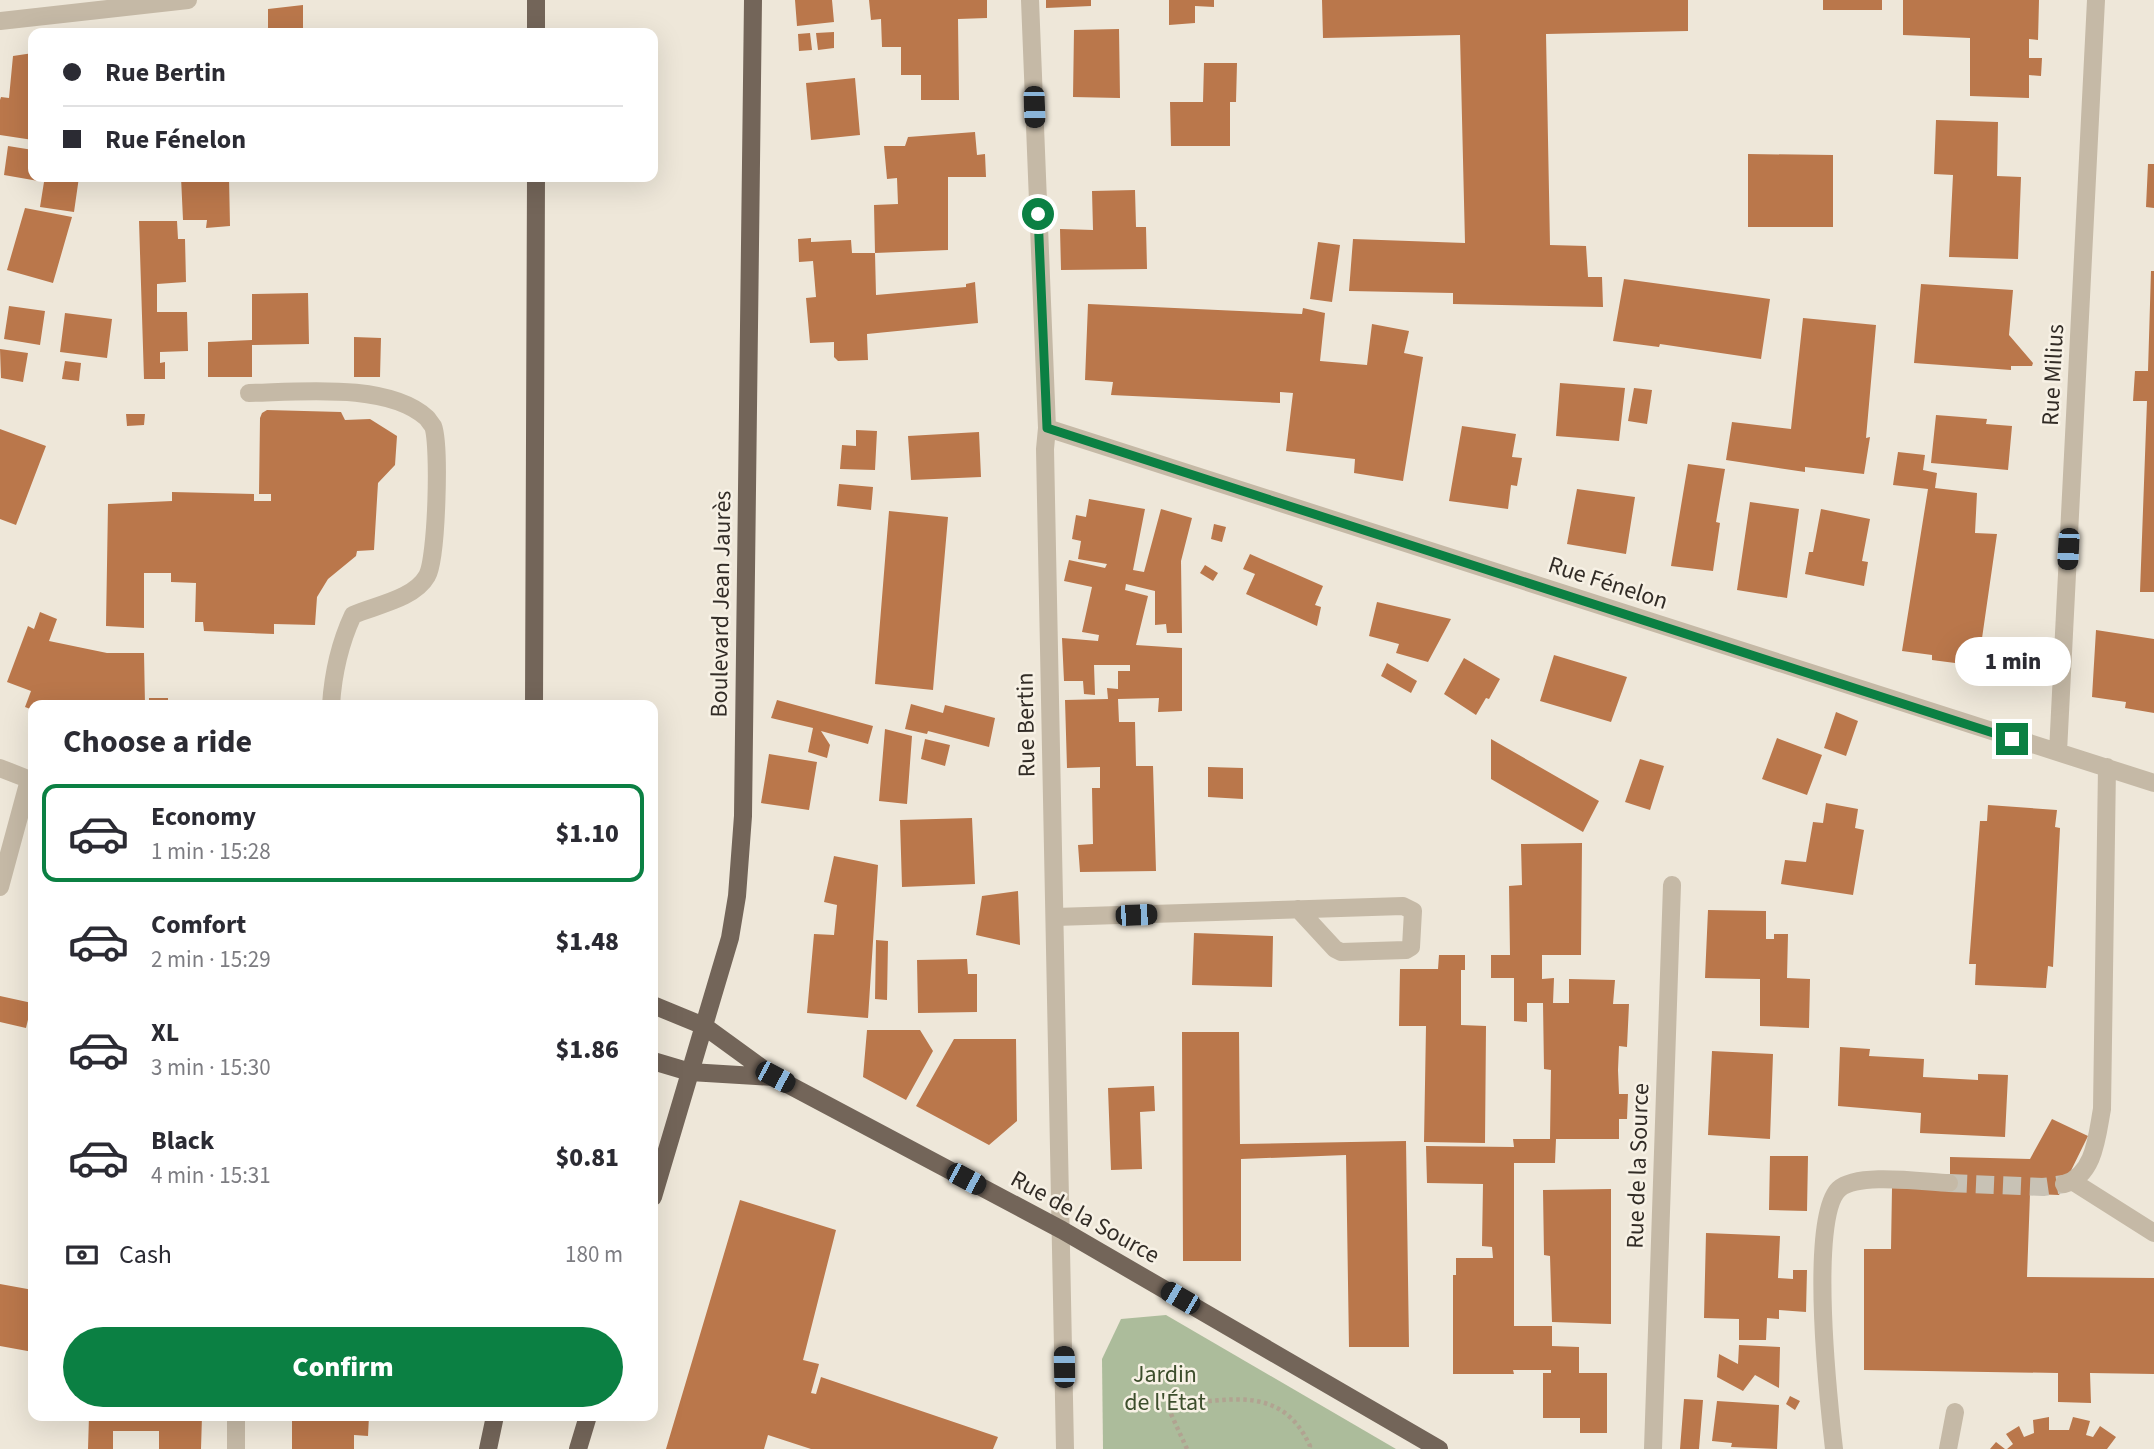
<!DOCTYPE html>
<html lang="en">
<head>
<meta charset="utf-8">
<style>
	body { margin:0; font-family:"Source Sans 3",sans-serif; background:#f2f2f3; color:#2b2b33; height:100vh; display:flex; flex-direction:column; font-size:26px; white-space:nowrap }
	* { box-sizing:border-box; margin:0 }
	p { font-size:23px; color:#7c7c81 }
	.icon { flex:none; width:38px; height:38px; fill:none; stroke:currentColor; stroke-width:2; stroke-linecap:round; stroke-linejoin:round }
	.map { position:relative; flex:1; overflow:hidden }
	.panel { position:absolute; left:28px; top:700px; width:630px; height:721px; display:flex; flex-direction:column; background:#fff; border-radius:14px; box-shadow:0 7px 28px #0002 }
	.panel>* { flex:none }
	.hud { position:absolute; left:28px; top:28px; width:630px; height:154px; border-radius:14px; box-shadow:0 7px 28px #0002; display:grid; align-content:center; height:154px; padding:0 35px; background:#fff }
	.end { position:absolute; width:32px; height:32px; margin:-16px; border:9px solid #0b8043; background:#fff; box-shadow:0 0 0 4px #fff }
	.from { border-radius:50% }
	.bubble { position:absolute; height:49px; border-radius:24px; background:#fff; box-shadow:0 7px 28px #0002; font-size:23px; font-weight:800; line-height:49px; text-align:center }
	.car { position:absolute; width:21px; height:42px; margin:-21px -10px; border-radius:9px; box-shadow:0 0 5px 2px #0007; background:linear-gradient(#222 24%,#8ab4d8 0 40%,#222 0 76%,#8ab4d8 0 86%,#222 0) }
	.hud b { display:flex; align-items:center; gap:24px; height:66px; font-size:26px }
	.hud b+b { border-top:2px solid #e1e1e2 }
	.hud i { width:18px; height:18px; background:#2b2b33 }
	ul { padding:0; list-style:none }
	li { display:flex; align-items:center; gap:21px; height:98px; margin:0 14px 10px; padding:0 21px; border:4px solid transparent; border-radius:14px }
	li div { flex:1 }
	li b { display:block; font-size:26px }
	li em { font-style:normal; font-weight:800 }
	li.current { border-color:#0b8043 }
	li>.icon { width:63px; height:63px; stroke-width:1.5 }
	h2 { padding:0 35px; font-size:32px; line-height:84px }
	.pay { display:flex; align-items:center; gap:18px; height:77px; padding:0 35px; font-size:26px }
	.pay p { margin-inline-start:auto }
	.primary-button { display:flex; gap:14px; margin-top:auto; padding:14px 35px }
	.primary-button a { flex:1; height:80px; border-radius:42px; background:#0b8043; color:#fff; font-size:28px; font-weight:800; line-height:80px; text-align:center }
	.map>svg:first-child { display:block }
	.green { fill:#acbc9b }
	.building { fill:#ba774b }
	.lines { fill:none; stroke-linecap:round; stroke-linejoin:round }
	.minor-tunnel { stroke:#c8c2b5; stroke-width:18; stroke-dasharray:18 9; stroke-linecap:butt }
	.path { stroke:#b1a391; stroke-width:4.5; stroke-dasharray:3.5 3.5; stroke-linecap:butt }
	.minor { stroke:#c5b9a6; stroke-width:18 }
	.major { stroke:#736559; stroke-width:18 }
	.route { stroke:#0b8043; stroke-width:9 }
	.labels { text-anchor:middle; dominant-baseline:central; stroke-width:5; stroke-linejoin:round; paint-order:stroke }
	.street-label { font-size:24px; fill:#322c26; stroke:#f7f1e5 }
	.park-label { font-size:24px; fill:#3d4e2c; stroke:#f7f1e5 }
</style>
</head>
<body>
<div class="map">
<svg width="2154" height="1449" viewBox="0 0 2154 1449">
	<rect width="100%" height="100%" fill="#eee7d9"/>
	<path class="green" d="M 1166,1315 L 1396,1449 L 1103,1449 L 1102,1359 L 1121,1319 Z"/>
	<path class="building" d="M 795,0 L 832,0 L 834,22 L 797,26 Z
		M 869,0 L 987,0 L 987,18 L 958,19 L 959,100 L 921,100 L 921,75 L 901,75 L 901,47 L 882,47 L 881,19 L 871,20 Z
		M 1046,0 L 1091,0 L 1091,6 L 1046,8 Z
		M 1169,0 L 1214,0 L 1214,7 L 1195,6 L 1195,23 L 1169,25 Z
		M 1322,0 L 1688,0 L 1688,31 L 1546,34 L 1550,245 L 1586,246 L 1588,277 L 1602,277 L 1603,307 L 1453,304 L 1453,293 L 1349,291 L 1353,239 L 1465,243 L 1460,35 L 1323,38 Z
		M 1823,0 L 1882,0 L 1882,10 L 1823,10 Z
		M 1903,0 L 2039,0 L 2038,40 L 2029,39 L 2029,58 L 2042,58 L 2041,76 L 2029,75 L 2029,98 L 1970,96 L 1970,38 L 1903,35 Z
		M 303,5 L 303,33 L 268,33 L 268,9 Z
		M 1119,29 L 1120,98 L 1073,97 L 1074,30 Z
		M 834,32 L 834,48 L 818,50 L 816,33 Z
		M 810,33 L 812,50 L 799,51 L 798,34 Z
		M 33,53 L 33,140 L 0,135 L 0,100 L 1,97 L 9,98 L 13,56 Z
		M 1204,63 L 1237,63 L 1236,102 L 1230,102 L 1230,146 L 1171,146 L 1170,102 L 1203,102 Z
		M 855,78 L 860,135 L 811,140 L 806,83 Z
		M 1936,120 L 1998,122 L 1997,176 L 2021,177 L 2018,259 L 1949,257 L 1953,175 L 1934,174 Z
		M 975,132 L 977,155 L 985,154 L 986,177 L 948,177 L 948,250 L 875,253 L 874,205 L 898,204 L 897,178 L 887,179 L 884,146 L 905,146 L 908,137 Z
		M 8,146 L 33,150 L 33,177 L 79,177 L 74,212 L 40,207 L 44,182 L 4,175 Z
		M 1748,154 L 1833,155 L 1833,227 L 1748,227 Z
		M 2148,164 L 2154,164 L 2154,208 L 2146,207 Z
		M 181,177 L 229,177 L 230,226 L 206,228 L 207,220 L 183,220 Z
		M 1135,190 L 1136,227 L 1146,227 L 1147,269 L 1061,270 L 1060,229 L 1093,230 L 1092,191 Z
		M 25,208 L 72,217 L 53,283 L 7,270 Z
		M 139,221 L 177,221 L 178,239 L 185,239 L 186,282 L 157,284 L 157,312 L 187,312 L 188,351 L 160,352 L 160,363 L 165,362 L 165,379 L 144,379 Z
		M 811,238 L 811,242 L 851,240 L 852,253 L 875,253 L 876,295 L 966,287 L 966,284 L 975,282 L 978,323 L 867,334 L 868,360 L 838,361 L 834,357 L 834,342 L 810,343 L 806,298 L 816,297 L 813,261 L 799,262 L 798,239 Z
		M 1318,242 L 1340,245 L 1332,302 L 1310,299 Z
		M 2151,271 L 2154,271 L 2154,592 L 2140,592 L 2147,401 L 2133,401 L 2135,371 L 2148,371 Z
		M 1624,279 L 1770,299 L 1761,359 L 1660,344 L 1659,347 L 1613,341 Z
		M 1921,284 L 2013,290 L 2009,335 L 2033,363 L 2032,366 L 2011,366 L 2011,370 L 1914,363 Z
		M 308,293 L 309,344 L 252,345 L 252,377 L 208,377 L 208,342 L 252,340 L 252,294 Z
		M 1088,304 L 1302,314 L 1303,308 L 1325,313 L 1320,361 L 1367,365 L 1372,324 L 1409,331 L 1404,353 L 1423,357 L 1403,481 L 1354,473 L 1355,459 L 1286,451 L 1293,393 L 1280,392 L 1280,403 L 1111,395 L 1113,382 L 1085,380 Z
		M 9,306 L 45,311 L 40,345 L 4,339 Z
		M 65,313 L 112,319 L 107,358 L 60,352 Z
		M 1803,318 L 1876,325 L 1866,438 L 1870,437 L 1864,474 L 1805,467 L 1805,472 L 1726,460 L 1732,422 L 1791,429 Z
		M 354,337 L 381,338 L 380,377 L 354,377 Z
		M 0,349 L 28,353 L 23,382 L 1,378 Z
		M 65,361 L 81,363 L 79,381 L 62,379 Z
		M 1560,383 L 1625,388 L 1619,441 L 1556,436 Z
		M 1634,388 L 1652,390 L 1647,424 L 1628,421 Z
		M 267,410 L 341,412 L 345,420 L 370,419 L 397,436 L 395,465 L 378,483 L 374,550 L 357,551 L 356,556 L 328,579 L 317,597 L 315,625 L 274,624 L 274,634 L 204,631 L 203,622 L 195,622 L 196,583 L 171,582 L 171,573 L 144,573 L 144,628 L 106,626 L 108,504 L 172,501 L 172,492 L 254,494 L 254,501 L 271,501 L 271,494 L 259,494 L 260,418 L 262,413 Z
		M 126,414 L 145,414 L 144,425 L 127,426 Z
		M 1936,415 L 1987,419 L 1986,424 L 2012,426 L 2008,470 L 1931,463 Z
		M 1462,426 L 1516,434 L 1512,457 L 1522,458 L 1517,486 L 1511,485 L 1508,509 L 1449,501 Z
		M 0,429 L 46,446 L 16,525 L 0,519 Z
		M 856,430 L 877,431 L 875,470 L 840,469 L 842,445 L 856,446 Z
		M 979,432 L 981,477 L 911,480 L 908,436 Z
		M 1898,452 L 1925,455 L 1923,470 L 1937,473 L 1935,488 L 1977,493 L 1975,533 L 1997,534 L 1978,666 L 1932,660 L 1932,655 L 1902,651 L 1928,489 L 1893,485 Z
		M 1688,464 L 1725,469 L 1716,522 L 1720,523 L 1713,571 L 1671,566 Z
		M 839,484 L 873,487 L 871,510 L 837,506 Z
		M 1577,489 L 1635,497 L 1626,554 L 1567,544 Z
		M 1089,499 L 1145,509 L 1133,570 L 1144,572 L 1161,509 L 1192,518 L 1181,561 L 1182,633 L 1167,633 L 1166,624 L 1155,625 L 1155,591 L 1126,584 L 1125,590 L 1148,596 L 1136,645 L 1182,648 L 1182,711 L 1158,712 L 1159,698 L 1118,699 L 1119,722 L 1135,722 L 1136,766 L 1153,766 L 1156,871 L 1080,872 L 1078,845 L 1093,844 L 1092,788 L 1100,788 L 1100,767 L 1067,768 L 1065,700 L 1108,699 L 1107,688 L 1118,689 L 1118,671 L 1130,671 L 1130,665 L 1094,665 L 1095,695 L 1084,694 L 1083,681 L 1064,681 L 1062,638 L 1098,641 L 1099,635 L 1082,632 L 1092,587 L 1064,581 L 1069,560 L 1105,568 L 1107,564 L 1078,559 L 1081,541 L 1072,539 L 1076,515 L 1086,517 Z
		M 1750,502 L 1799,509 L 1787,598 L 1737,590 Z
		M 1821,509 L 1870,519 L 1862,561 L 1868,562 L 1864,586 L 1805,574 L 1809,552 L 1813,552 Z
		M 889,511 L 948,517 L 933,690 L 875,684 Z
		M 1214,524 L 1226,527 L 1222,542 L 1211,539 Z
		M 1250,554 L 1323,586 L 1315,605 L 1321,607 L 1317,626 L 1246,594 L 1255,574 L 1243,569 Z
		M 1205,565 L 1218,573 L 1213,581 L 1200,573 Z
		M 1377,602 L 1451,619 L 1428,662 L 1396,653 L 1399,644 L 1369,636 Z
		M 40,612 L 57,619 L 49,641 L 107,653 L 144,653 L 145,705 L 33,705 L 33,710 L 25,707 L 31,691 L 7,682 L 28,626 L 34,629 Z
		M 2096,630 L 2154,639 L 2154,713 L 2125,708 L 2126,702 L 2092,697 Z
		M 1554,655 L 1627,677 L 1611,722 L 1540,701 Z
		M 1464,658 L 1500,679 L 1489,699 L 1486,698 L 1476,715 L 1444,694 Z
		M 1387,663 L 1417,681 L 1411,693 L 1381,676 Z
		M 149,698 L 168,698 L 168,705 L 149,705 Z
		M 777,700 L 873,726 L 868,744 L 821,731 L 830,745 L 827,758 L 808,752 L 813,728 L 771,718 Z
		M 911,704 L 943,713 L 945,705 L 995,718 L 989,747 L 928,731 L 927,734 L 905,729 Z
		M 1836,712 L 1858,721 L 1846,756 L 1824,748 Z
		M 885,729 L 912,736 L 907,804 L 879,801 Z
		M 1777,738 L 1822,755 L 1807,795 L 1762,779 Z
		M 925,739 L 950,745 L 945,766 L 921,759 Z
		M 1491,739 L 1599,801 L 1583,832 L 1491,779 Z
		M 769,754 L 817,762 L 809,810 L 761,803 Z
		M 1640,759 L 1664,766 L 1650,810 L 1625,802 Z
		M 1208,767 L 1243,768 L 1243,799 L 1208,797 Z
		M 1826,803 L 1858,809 L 1855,828 L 1864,830 L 1853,895 L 1781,884 L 1785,860 L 1806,862 L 1813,822 L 1823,823 Z
		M 1988,805 L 2057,810 L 2055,827 L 2060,828 L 2053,967 L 2048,966 L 2046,988 L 1975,985 L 1976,964 L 1969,964 L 1980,821 L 1987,821 Z
		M 972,818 L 975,884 L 902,887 L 900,820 Z
		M 1582,843 L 1581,955 L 1542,955 L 1542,979 L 1554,978 L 1553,1003 L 1569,1003 L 1569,979 L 1615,980 L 1613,1004 L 1629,1004 L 1627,1047 L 1619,1046 L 1618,1070 L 1619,1094 L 1628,1094 L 1627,1119 L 1619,1119 L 1619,1139 L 1556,1139 L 1555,1163 L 1514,1163 L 1514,1326 L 1552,1326 L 1552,1346 L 1579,1347 L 1579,1373 L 1607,1373 L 1607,1433 L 1580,1433 L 1580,1418 L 1543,1418 L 1543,1373 L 1551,1373 L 1551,1370 L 1513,1370 L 1514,1374 L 1453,1374 L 1453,1275 L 1456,1275 L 1456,1258 L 1493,1258 L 1492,1247 L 1482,1246 L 1483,1184 L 1427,1183 L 1426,1146 L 1514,1147 L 1513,1139 L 1550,1139 L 1551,1070 L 1544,1069 L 1543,1003 L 1527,1003 L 1527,1022 L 1514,1021 L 1514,978 L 1491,978 L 1491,955 L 1510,955 L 1509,886 L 1522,885 L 1521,844 Z
		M 834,856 L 878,865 L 868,1018 L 807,1013 L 814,934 L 834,935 L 837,905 L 824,902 Z
		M 1018,891 L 1020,945 L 976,935 L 982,896 Z
		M 1708,910 L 1766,911 L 1766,939 L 1774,939 L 1774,934 L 1788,934 L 1787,978 L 1810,979 L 1809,1028 L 1760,1026 L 1760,979 L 1705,978 Z
		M 1194,933 L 1273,936 L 1272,987 L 1192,985 Z
		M 876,940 L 888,941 L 887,1000 L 875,999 Z
		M 1439,955 L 1465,955 L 1465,970 L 1461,970 L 1461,1025 L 1486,1026 L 1485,1143 L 1424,1142 L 1426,1026 L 1399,1026 L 1400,969 L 1438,969 Z
		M 967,959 L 968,974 L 977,974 L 977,1012 L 918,1013 L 917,960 Z
		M 0,996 L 32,1003 L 26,1028 L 0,1022 Z
		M 867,1030 L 920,1030 L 933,1051 L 906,1100 L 863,1077 Z
		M 1182,1032 L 1239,1032 L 1240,1144 L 1406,1141 L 1409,1347 L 1349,1347 L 1346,1155 L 1241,1159 L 1241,1261 L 1183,1261 Z
		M 954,1039 L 1016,1039 L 1017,1121 L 989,1145 L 916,1106 Z
		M 1840,1047 L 1870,1049 L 1869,1056 L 1924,1059 L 1923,1077 L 1978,1080 L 1978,1074 L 2008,1075 L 2005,1137 L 1920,1133 L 1921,1113 L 1838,1106 Z
		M 1712,1051 L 1773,1054 L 1770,1139 L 1708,1135 Z
		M 1154,1086 L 1155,1111 L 1140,1112 L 1142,1169 L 1111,1170 L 1108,1088 Z
		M 2052,1119 L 2088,1136 L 2059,1195 L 2030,1194 L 2027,1277 L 2154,1278 L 2154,1374 L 2090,1373 L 2091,1403 L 2058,1402 L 2058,1373 L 1864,1370 L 1864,1249 L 1891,1249 L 1892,1188 L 1950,1190 L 1950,1157 L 2030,1159 Z
		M 1770,1156 L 1808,1156 L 1807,1211 L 1769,1210 Z
		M 1611,1189 L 1611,1324 L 1552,1322 L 1550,1256 L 1544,1255 L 1543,1190 Z
		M 740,1200 L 836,1230 L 803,1360 L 819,1364 L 811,1393 L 816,1394 L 821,1377 L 998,1437 L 993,1449 L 811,1449 L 768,1435 L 764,1449 L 666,1449 Z
		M 1706,1233 L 1780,1236 L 1778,1278 L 1793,1279 L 1793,1270 L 1807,1270 L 1806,1312 L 1779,1310 L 1779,1319 L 1767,1318 L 1766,1340 L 1739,1340 L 1739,1319 L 1704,1318 Z
		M 0,1284 L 33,1290 L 33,1352 L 0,1346 Z
		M 1739,1345 L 1780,1347 L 1779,1388 L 1755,1375 L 1743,1391 L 1717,1377 L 1719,1354 L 1738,1364 Z
		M 1790,1396 L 1800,1401 L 1795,1410 L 1786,1404 Z
		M 1684,1399 L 1703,1400 L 1699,1449 L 1680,1449 Z
		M 1717,1401 L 1779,1405 L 1777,1449 L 1731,1447 L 1732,1443 L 1712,1441 Z
		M 89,1416 L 202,1416 L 201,1449 L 159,1449 L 159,1431 L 113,1431 L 113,1449 L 88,1449 Z
		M 292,1416 L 369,1416 L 368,1436 L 354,1435 L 354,1449 L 292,1449 Z
		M 2049,1417 L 2049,1430 L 2069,1430 L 2073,1417 L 2090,1421 L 2086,1435 L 2093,1437 L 2100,1426 L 2116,1437 L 2107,1449 L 2007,1449 L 2013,1444 L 2006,1434 L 2019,1426 L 2024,1437 L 2034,1433 L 2033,1420 Z
		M 1996,1442 L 2005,1449 L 1990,1449 Z"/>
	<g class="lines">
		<path class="minor-tunnel" d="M 1949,1183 L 2043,1187 L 2064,1184"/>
		<path class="path" d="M 1187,1449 L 1171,1414 L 1170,1408 L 1174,1405 C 1229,1400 1282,1384 1310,1446 L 1309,1449"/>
		<path class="minor" d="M 1030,0 L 1047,428 L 1045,449 L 1065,1449
			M 0,21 L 188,0
			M 249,393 C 298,392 388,382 427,418 C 427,418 432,425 433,426 C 440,444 437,559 427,576 C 414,599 376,605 353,615 C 340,643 333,674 331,705
			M 1047,428 L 2154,783
			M 2058,752 L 2096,0
			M 0,768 L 33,781
			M 0,887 L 29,780
			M 1055,917 L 1403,906 L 1413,911 L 1411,947 L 1406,950 L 1341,952 L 1335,949 L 1298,909
			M 2072,1181 L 2154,1233
			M 2064,1184 C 2095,1175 2097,1135 2102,1109 L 2107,767
			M 236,1449 L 236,1416
			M 1653,1449 L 1672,885
			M 1834,1449 C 1829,1405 1808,1217 1839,1189 C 1858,1172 1923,1182 1949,1183
			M 1948,1449 L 1955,1412"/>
		<path class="major" d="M 536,33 L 536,0
			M 534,705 L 536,177
			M 653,1005 L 704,1026 L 774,1077 L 1062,1230 L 1439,1449
			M 653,1061 L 690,1072 L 774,1077
			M 653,1197 L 730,938 L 737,896 L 743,816 L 753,0
			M 488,1449 L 495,1416
			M 578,1449 L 588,1416"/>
	</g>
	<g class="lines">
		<path class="route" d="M 1038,214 L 1047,428 L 2012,739"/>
	</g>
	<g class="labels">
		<g class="street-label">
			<text transform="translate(2053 375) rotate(-87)">Rue Milius</text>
			<text transform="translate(1608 583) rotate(18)">Rue Fénelon</text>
			<text transform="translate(721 604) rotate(-89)">Boulevard Jean Jaurès</text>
			<text transform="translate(1026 725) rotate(-91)">Rue Bertin</text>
			<text transform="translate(1638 1166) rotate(-88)">Rue de la Source</text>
			<text transform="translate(1085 1217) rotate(29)">Rue de la Source</text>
		</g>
		<g class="park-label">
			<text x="1165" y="1374">Jardin<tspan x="1165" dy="28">de l'État</tspan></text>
		</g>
	</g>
</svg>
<i class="end from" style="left:1038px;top:214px"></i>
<i class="end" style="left:2012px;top:739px"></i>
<div class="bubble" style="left:1955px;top:637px;width:116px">1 min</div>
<i class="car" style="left:1034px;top:107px;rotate:178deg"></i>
<i class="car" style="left:2068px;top:549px;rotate:183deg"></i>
<i class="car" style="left:1136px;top:915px;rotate:88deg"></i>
<i class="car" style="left:775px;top:1077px;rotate:118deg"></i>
<i class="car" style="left:966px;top:1179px;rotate:118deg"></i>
<i class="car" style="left:1180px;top:1298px;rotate:300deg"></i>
<i class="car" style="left:1064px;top:1367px;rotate:359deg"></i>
<div class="hud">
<b><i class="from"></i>Rue Bertin</b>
<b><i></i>Rue Fénelon</b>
</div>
<section class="panel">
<h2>Choose a ride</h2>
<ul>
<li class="current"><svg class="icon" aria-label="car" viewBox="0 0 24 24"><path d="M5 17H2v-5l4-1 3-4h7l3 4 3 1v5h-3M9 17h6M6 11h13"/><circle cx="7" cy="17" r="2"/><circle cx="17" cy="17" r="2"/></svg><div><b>Economy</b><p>1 min · 15:28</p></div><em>$1.10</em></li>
<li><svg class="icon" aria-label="car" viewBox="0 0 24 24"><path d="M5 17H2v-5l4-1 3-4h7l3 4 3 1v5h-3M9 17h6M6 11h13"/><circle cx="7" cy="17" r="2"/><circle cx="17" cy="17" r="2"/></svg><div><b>Comfort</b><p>2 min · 15:29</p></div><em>$1.48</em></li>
<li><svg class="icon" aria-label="car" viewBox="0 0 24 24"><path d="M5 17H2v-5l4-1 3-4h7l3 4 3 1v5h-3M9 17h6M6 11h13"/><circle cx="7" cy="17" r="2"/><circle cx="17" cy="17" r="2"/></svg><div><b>XL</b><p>3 min · 15:30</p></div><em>$1.86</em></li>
<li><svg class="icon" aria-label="car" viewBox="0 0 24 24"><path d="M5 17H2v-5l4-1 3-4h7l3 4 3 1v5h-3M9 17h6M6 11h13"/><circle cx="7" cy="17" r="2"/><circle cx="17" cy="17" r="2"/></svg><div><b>Black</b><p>4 min · 15:31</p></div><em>$0.81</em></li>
</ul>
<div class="pay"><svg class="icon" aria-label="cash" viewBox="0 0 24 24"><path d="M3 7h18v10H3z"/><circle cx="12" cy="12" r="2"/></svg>Cash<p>180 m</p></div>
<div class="primary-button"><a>Confirm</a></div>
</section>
</div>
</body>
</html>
